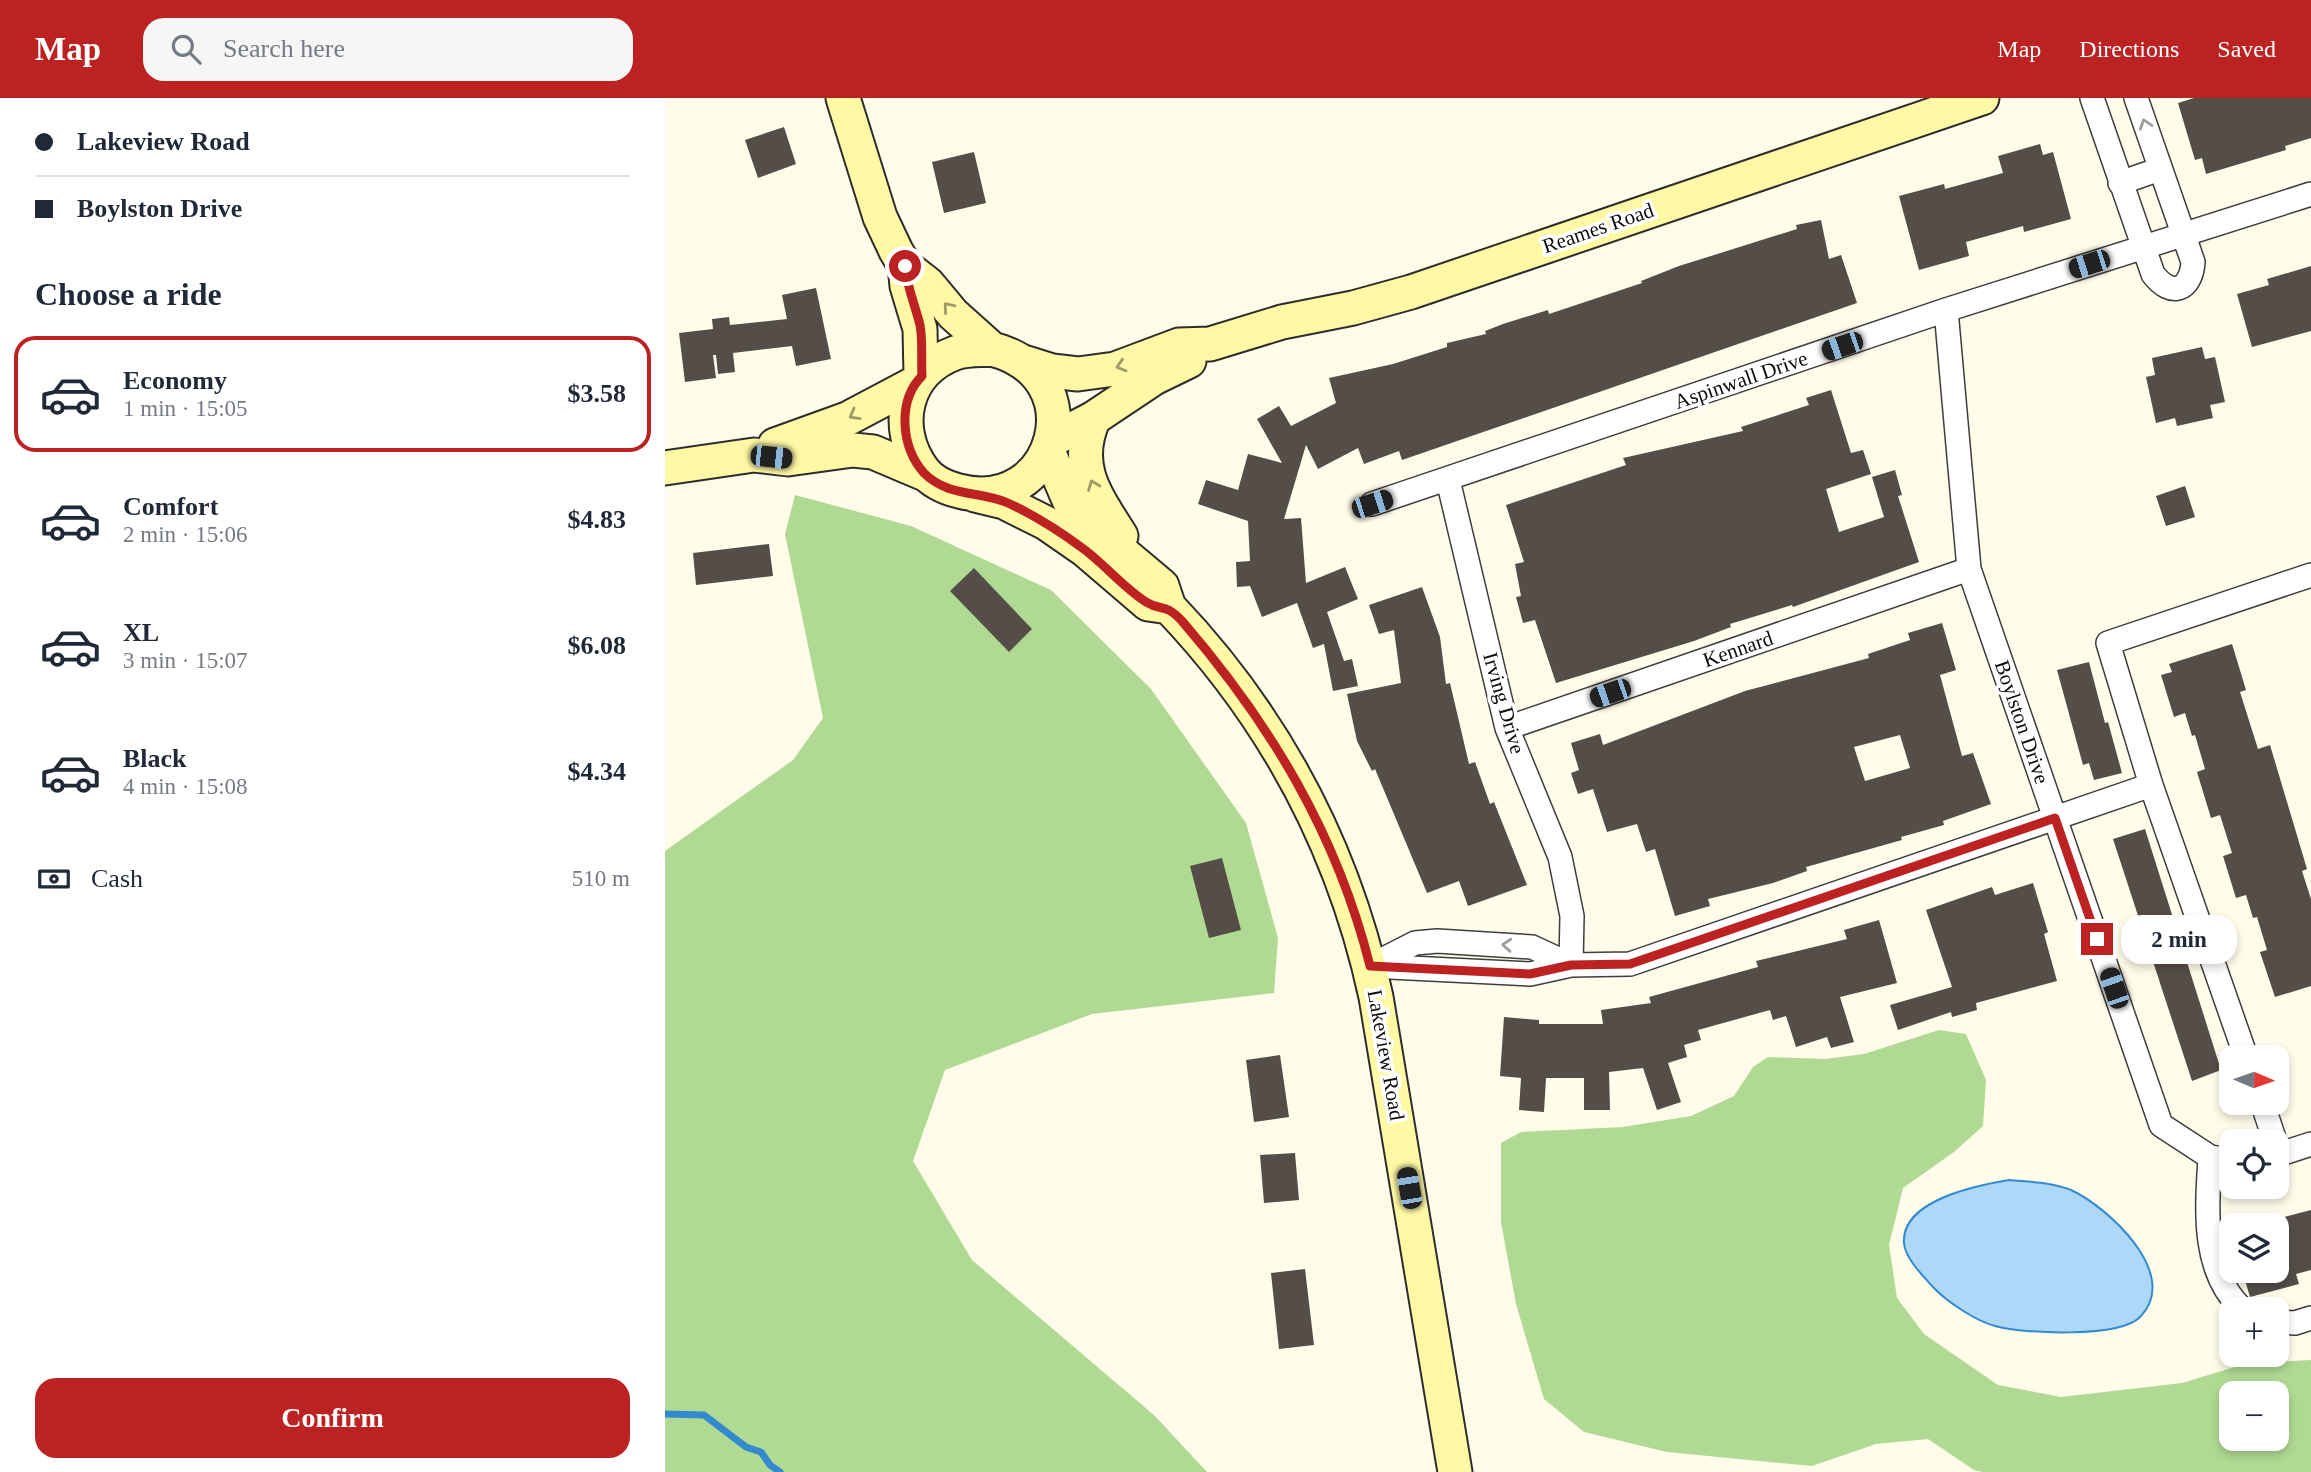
<!DOCTYPE html>
<html lang="en">
<head>
<meta charset="utf-8">
<style>
	body { margin:0; font-family:Georgia,serif; background:#f6f6f7; color:#1f2937; height:100vh; display:flex; flex-direction:column; font-size:26px; white-space:nowrap }
	* { box-sizing:border-box; margin:0 }
	p { font-size:23px; color:#747a83 }
	.icon { flex:none; width:38px; height:38px; fill:none; stroke:currentColor; stroke-width:2; stroke-linecap:round; stroke-linejoin:round }
	.map { position:relative; flex:1; overflow:hidden }
	.panel { display:flex; flex-direction:column; background:#fff; width:665px }
	.panel>* { flex:none }
	.guide { display:grid; align-content:center; height:154px; padding:0 35px; background:#fff }
	.needle { width:46px; rotate:92deg }
	.controls { position:absolute; left:1554px; top:947px; display:grid; gap:14px }
	.controls a { display:grid; place-items:center; width:70px; height:70px; border-radius:14px; background:#fff; box-shadow:0 4px 10px #0003; font-size:35px }
	.end { position:absolute; width:32px; height:32px; margin:-16px; border:9px solid #bd2222; background:#fff; box-shadow:0 0 0 4px #fff }
	.from { border-radius:50% }
	.bubble { position:absolute; height:49px; border-radius:21px; background:#fff; box-shadow:0 4px 10px #0003; font-size:23px; font-weight:700; line-height:49px; text-align:center }
	.car { position:absolute; width:21px; height:42px; margin:-21px -10px; border-radius:9px; box-shadow:0 0 5px 2px #0007; background:linear-gradient(#222 24%,#8ab4d8 0 40%,#222 0 76%,#8ab4d8 0 86%,#222 0) }
	.guide b { display:flex; align-items:center; gap:24px; height:66px; font-size:26px }
	.guide b+b { border-top:2px solid #e0e1e3 }
	.guide i { width:18px; height:18px; background:#1f2937 }
	ul { padding:0; list-style:none }
	li { display:flex; align-items:center; gap:21px; height:116px; margin:0 14px 10px; padding:0 21px; border:4px solid transparent; border-radius:21px }
	li div { flex:1 }
	li b { display:block; font-size:26px }
	li em { font-style:normal; font-weight:700 }
	li.on { border-color:#bd2222 }
	li>.icon { width:63px; height:63px; stroke-width:1.5 }
	h2 { padding:0 35px; font-size:32px; line-height:84px }
	.pay { display:flex; align-items:center; gap:18px; height:77px; padding:0 35px; font-size:26px }
	.pay p { margin-inline-start:auto }
	.button { display:flex; gap:14px; margin-top:auto; padding:14px 35px }
	.button a { flex:1; height:80px; border-radius:21px; background:#bd2222; color:#fff; font-size:28px; font-weight:700; line-height:80px; text-align:center }
	header { display:flex; align-items:center; gap:42px; box-sizing:border-box; height:98px; padding:0 35px; background:#bd2222; color:#fff }
	header strong { font-size:33px }
	nav { display:flex; gap:38px; margin-inline-start:auto; font-size:24px }
	.search { width:490px; height:63px; background:#f6f6f7; display:flex; align-items:center; gap:18px; box-sizing:border-box; padding:0 24px; border-radius:21px; color:#747a83; font-size:26px }
	main { display:flex; flex:1; min-height:0 }
	.map>svg:first-child { display:block }
	.forest { fill:#b0da93; fill-rule:evenodd }
	.water { fill:#aed8f7; stroke:#348acf; stroke-width:2 }
	.lines { fill:none; stroke-linecap:round; stroke-linejoin:round }
	.stream { stroke:#348acf; stroke-width:7 }
	.building { fill:#544d48; fill-rule:evenodd }
	.minor-casing { stroke:#3e3e3e; stroke-width:26 }
	.secondary-casing { stroke:#2d2d2d; stroke-width:37 }
	.minor { stroke:#fff; stroke-width:23 }
	.secondary { stroke:#fff9a5; stroke-width:33 }
	.oneway { stroke:#9d9d9d }
	.oneway2 { stroke:#9d9a67 }
	.route { stroke:#bd2222; stroke-width:9 }
	.labels { text-anchor:middle; dominant-baseline:central; stroke-width:7; stroke-linejoin:round; paint-order:stroke }
	.street-label { font-size:21px; fill:#0b0b0b; stroke:#fff }
</style>
</head>
<body>
<header>
<strong>Map</strong>
<div class="search"><svg class="icon" aria-label="search" viewBox="0 0 24 24"><circle cx="10" cy="10" r="6"/><path d="M15 15l6 6"/></svg>Search here</div>
<nav><a>Map</a><a>Directions</a><a>Saved</a></nav>
</header>
<main>
<section class="panel">
<div class="guide">
<b><i class="from"></i>Lakeview Road</b>
<b><i></i>Boylston Drive</b>
</div>
<h2>Choose a ride</h2>
<ul>
<li class="on"><svg class="icon" aria-label="car" viewBox="0 0 24 24"><path d="M5 17H2v-5l4-1 3-4h7l3 4 3 1v5h-3M9 17h6M6 11h13"/><circle cx="7" cy="17" r="2"/><circle cx="17" cy="17" r="2"/></svg><div><b>Economy</b><p>1 min · 15:05</p></div><em>$3.58</em></li>
<li><svg class="icon" aria-label="car" viewBox="0 0 24 24"><path d="M5 17H2v-5l4-1 3-4h7l3 4 3 1v5h-3M9 17h6M6 11h13"/><circle cx="7" cy="17" r="2"/><circle cx="17" cy="17" r="2"/></svg><div><b>Comfort</b><p>2 min · 15:06</p></div><em>$4.83</em></li>
<li><svg class="icon" aria-label="car" viewBox="0 0 24 24"><path d="M5 17H2v-5l4-1 3-4h7l3 4 3 1v5h-3M9 17h6M6 11h13"/><circle cx="7" cy="17" r="2"/><circle cx="17" cy="17" r="2"/></svg><div><b>XL</b><p>3 min · 15:07</p></div><em>$6.08</em></li>
<li><svg class="icon" aria-label="car" viewBox="0 0 24 24"><path d="M5 17H2v-5l4-1 3-4h7l3 4 3 1v5h-3M9 17h6M6 11h13"/><circle cx="7" cy="17" r="2"/><circle cx="17" cy="17" r="2"/></svg><div><b>Black</b><p>4 min · 15:08</p></div><em>$4.34</em></li>
</ul>
<div class="pay"><svg class="icon" aria-label="cash" viewBox="0 0 24 24"><path d="M3 7h18v10H3z"/><circle cx="12" cy="12" r="2"/></svg>Cash<p>510 m</p></div>
<div class="button"><a>Confirm</a></div>
</section>
<div class="map">
<svg width="1646" height="1374" viewBox="0 0 1646 1374">
	<rect width="100%" height="100%" fill="#fffcea"/>
	<path class="forest" d="M 130,397 L 246,428 L 386,492 L 486,591 L 581,725 L 613,840 L 609,895 L 427,916 L 280,972 L 248,1063 L 307,1162 L 490,1318 L 542,1374 L 0,1374 L 0,753 L 128,662 L 158,620 L 120,436 Z
		M 1274,932 L 1301,936 L 1321,982 L 1318,1028 L 1289,1054 L 1238,1090 L 1224,1147 L 1232,1200 L 1259,1236 L 1333,1287 L 1396,1299 L 1517,1285 L 1583,1265 L 1646,1262 L 1646,1374 L 1318,1374 L 1309,1372 L 1263,1341 L 1211,1346 L 1147,1368 L 1002,1354 L 919,1334 L 879,1301 L 851,1206 L 836,1124 L 836,1045 L 856,1034 L 958,1029 L 1026,1018 L 1069,998 L 1088,969 L 1103,959 L 1160,961 L 1199,956 ZM 1566,1295 L 1612,1295 L 1612,1340 L 1566,1340 Z"/>
	<path class="water" d="M 1344,1082 C 1364,1084 1387,1084 1406,1092 C 1443,1109 1517,1177 1475,1219 C 1455,1240 1358,1236 1330,1228 C 1311,1223 1282,1204 1268,1189 C 1258,1178 1240,1160 1239,1145 C 1236,1102 1314,1087 1344,1082 Z"/>
	<g class="lines">
		<path class="stream" d="M 0,1316 L 39,1317 L 81,1349 L 96,1354 L 105,1367 L 115,1374"/>
	</g>
	<path class="building" d="M 1529,0 L 1646,0 L 1646,40 L 1620,48 L 1621,52 L 1541,76 L 1537,60 L 1530,62 L 1513,5 Z
		M 119,29 L 131,66 L 93,80 L 80,42 Z
		M 1375,46 L 1378,57 L 1388,54 L 1406,121 L 1359,134 L 1358,128 L 1301,144 L 1304,158 L 1254,172 L 1234,98 L 1279,86 L 1280,91 L 1338,75 L 1333,58 Z
		M 309,54 L 321,105 L 279,115 L 267,64 Z
		M 1156,122 L 1164,161 L 1176,157 L 1192,205 L 737,362 L 734,353 L 699,366 L 693,350 L 653,371 L 641,347 L 619,421 L 636,420 L 641,485 L 680,469 L 693,501 L 662,514 L 679,563 L 687,561 L 693,588 L 668,593 L 659,546 L 648,550 L 632,505 L 597,519 L 585,488 L 572,489 L 571,464 L 585,463 L 583,423 L 533,406 L 541,382 L 573,392 L 583,356 L 617,365 L 592,321 L 614,308 L 626,328 L 671,305 L 664,280 L 728,266 L 782,249 L 782,245 L 821,236 L 820,233 L 838,226 L 883,212 L 884,216 L 977,185 L 976,183 L 1014,168 L 1132,131 L 1131,127 Z
		M 1646,168 L 1646,233 L 1587,249 L 1572,196 L 1604,187 L 1602,181 Z
		M 151,190 L 166,261 L 131,268 L 127,248 L 68,255 L 70,274 L 53,276 L 51,257 L 48,257 L 51,280 L 20,284 L 14,235 L 48,231 L 47,221 L 64,219 L 65,227 L 122,221 L 117,197 Z
		M 1537,249 L 1540,261 L 1550,259 L 1560,304 L 1545,307 L 1548,320 L 1512,328 L 1510,320 L 1491,325 L 1481,279 L 1490,277 L 1487,260 Z
		M 1166,292 L 1186,355 L 1198,352 L 1206,376 L 1161,391 L 1174,434 L 1219,419 L 1207,379 L 1230,372 L 1237,397 L 1233,398 L 1254,464 L 1128,509 L 1127,507 L 1065,526 L 1066,529 L 1029,543 L 891,585 L 870,522 L 858,525 L 851,499 L 856,498 L 850,466 L 859,464 L 841,407 L 961,367 L 958,360 L 1078,333 L 1076,329 L 1144,307 L 1141,300 Z
		M 1520,388 L 1530,419 L 1501,428 L 1491,398 Z
		M 104,446 L 108,478 L 31,487 L 28,455 Z
		M 309,470 L 367,531 L 344,554 L 285,493 Z
		M 757,489 L 775,539 L 781,586 L 785,585 L 804,666 L 810,664 L 825,706 L 829,704 L 862,787 L 803,808 L 794,783 L 762,795 L 710,671 L 707,673 L 692,643 L 682,596 L 736,585 L 729,532 L 714,536 L 704,507 Z
		M 1277,525 L 1291,572 L 1275,577 L 1297,658 L 1308,655 L 1326,706 L 1278,723 L 1279,727 L 1236,739 L 1237,742 L 1141,769 L 1142,773 L 1108,785 L 1043,801 L 1045,808 L 1010,818 L 990,751 L 981,754 L 972,726 L 942,734 L 928,691 L 913,696 L 906,675 L 914,672 L 906,645 L 935,636 L 938,647 L 1080,593 L 1204,560 L 1203,556 L 1245,542 L 1243,535 ZM 1235,637 L 1245,670 L 1200,683 L 1189,649 Z
		M 1567,546 L 1581,592 L 1575,594 L 1593,651 L 1605,647 L 1642,771 L 1637,773 L 1646,801 L 1646,888 L 1610,899 L 1595,854 L 1602,852 L 1592,819 L 1588,820 L 1581,797 L 1571,800 L 1558,758 L 1567,755 L 1555,717 L 1546,720 L 1532,674 L 1540,671 L 1530,637 L 1527,638 L 1520,615 L 1509,619 L 1496,577 L 1507,574 L 1504,566 Z
		M 1424,564 L 1440,625 L 1443,624 L 1457,675 L 1429,682 L 1424,665 L 1418,667 L 1392,572 Z
		M 1480,731 L 1556,972 L 1527,983 L 1448,741 Z
		M 557,760 L 576,832 L 544,840 L 525,768 Z
		M 1368,785 L 1383,834 L 1379,836 L 1392,883 L 1311,905 L 1312,912 L 1287,919 L 1286,914 L 1233,932 L 1225,907 L 1287,889 L 1261,812 L 1327,789 L 1330,797 Z
		M 1214,822 L 1232,885 L 1175,899 L 1189,944 L 1166,950 L 1162,939 L 1131,949 L 1121,918 L 1108,922 L 1105,912 L 1033,932 L 1036,942 L 1019,947 L 1022,959 L 1003,965 L 1016,1004 L 992,1012 L 978,970 L 944,974 L 945,1012 L 919,1012 L 919,980 L 881,980 L 879,1014 L 854,1012 L 856,980 L 835,978 L 839,919 L 874,922 L 874,926 L 938,926 L 936,912 L 986,905 L 984,899 L 1093,869 L 1091,863 L 1182,841 L 1179,832 Z
		M 615,957 L 624,1019 L 589,1024 L 581,962 Z
		M 630,1055 L 634,1102 L 599,1105 L 595,1057 Z
		M 1646,1112 L 1646,1172 L 1631,1176 L 1634,1186 L 1585,1199 L 1577,1172 L 1612,1172 L 1612,1121 Z
		M 640,1171 L 649,1247 L 614,1251 L 606,1175 Z"/>
	<g class="lines">
		<defs>
			<path id="minor" d="M 1427,0 L 1488,176 C 1506,200 1526,193 1528,164 L 1471,0
				M 1455,85 L 1495,71
				M 1281,212 L 1304,471 L 1496,1027 L 1545,1059 L 1566,1062
				M 783,382 L 842,630 L 895,759 L 907,818 L 906,867
				M 707,406 L 1281,212 L 1646,96
				M 842,630 L 1304,471
				M 1486,687 L 1581,959
				M 705,868 L 865,876 L 906,867 L 965,866 L 1486,687 L 1443,545 L 1646,477
				M 705,868 L 750,845 L 772,843 L 867,849 L 906,867
				M 1597,1004 L 1610,1043
				M 1612,1057 L 1646,1046
				M 1545,1059 C 1542,1111 1536,1172 1577,1211
				M 1612,1224 L 1630,1225 L 1646,1220"/>
			<path id="secondary" d="M 178,0 L 215,119 L 231,153 L 240,168 L 263,186 L 288,216 L 327,251
				M 240,168 L 242,188 L 255,231 L 256,278
				M 327,251 C 432,278 390,418 294,393 C 281,390 266,383 258,372 C 227,330 239,274 290,255 C 301,251 315,252 327,251 Z
				M 355,263 L 387,273 L 413,276 L 450,271 L 514,247 L 545,246 L 617,224 L 688,210 L 746,194 L 1317,0
				M 429,320 C 407,368 431,398 456,438
				M 389,341 L 429,320 L 489,280 L 524,263
				M 110,347 L 182,321 L 250,285
				M 383,353 L 404,402 L 428,430 L 497,488 L 504,509 C 609,619 679,751 711,899 L 790,1374
				M 0,370 L 89,357 L 123,361 L 188,352 L 208,354 L 260,376
				M 310,397 L 339,404 L 381,425 L 420,452 L 483,506 L 504,509"/>
		</defs>
		<use href="#minor" class="minor-casing"/>
		<use href="#secondary" class="secondary-casing"/>
		<use href="#minor" class="minor"/>
		<use href="#secondary" class="secondary"/>
	</g>
	<defs><path id="oneway-chevron" d="M-2-3.5L2.5 0L-2 3.5" fill="none" stroke-width="1.6" stroke-linecap="round" stroke-linejoin="round" transform="scale(1.75)"/></defs>
	<g class="oneway">
		<use href="#oneway-chevron" transform="translate(1480 26) rotate(-108)"/>
		<use href="#oneway-chevron" transform="translate(842 847) rotate(-176)"/>
	</g>
	<g class="oneway2">
		<use href="#oneway-chevron" transform="translate(283 209) rotate(-130)"/>
		<use href="#oneway-chevron" transform="translate(456 268) rotate(163)"/>
		<use href="#oneway-chevron" transform="translate(189 317) rotate(151)"/>
		<use href="#oneway-chevron" transform="translate(428 387) rotate(-111)"/>
	</g>
	<g class="lines">
		<path class="route" d="M 240,168 C 242,189 250,207 255,227 C 258,243 256,261 257,278 C 232,303 236,349 259,375 C 282,399 316,393 343,405 C 371,418 396,434 420,452 C 441,468 459,490 481,504 C 497,514 499,504 517,523 C 605,625 672,736 705,868 L 865,876 L 906,867 L 965,866 L 1390,720 L 1432,841"/>
	</g>
	<g class="labels">
		<g class="street-label">
			<text transform="translate(933 130) rotate(-19)">Reames Road</text>
			<text transform="translate(1076 282) rotate(-19)">Aspinwall Drive</text>
			<text transform="translate(1073 551) rotate(-19)">Kennard</text>
			<text transform="translate(839 605) rotate(74)">Irving Drive</text>
			<text transform="translate(1357 624) rotate(71)">Boylston Drive</text>
			<text transform="translate(721 957) rotate(80)">Lakeview Road</text>
		</g>
	</g>
</svg>
<div class="controls">
<a><svg class="needle" viewBox="-14 -14 28 28"><path d="M0-13l5 13h-10z" fill="#e53935"/><path d="M0 13l5-13h-10z" fill="#747a83"/></svg></a>
<a><svg class="icon" aria-label="locate" viewBox="0 0 24 24"><circle cx="12" cy="12" r="6"/><path d="M12 2v4M12 18v4M2 12h4M18 12h4"/></svg></a>
<a><svg class="icon" aria-label="layers" viewBox="0 0 24 24"><path d="M12 4l9 5-9 5-9-5zM3 14l9 5 9-5"/></svg></a>
<a>+</a>
<a>−</a>
</div>
<i class="end from" style="left:240px;top:168px"></i>
<i class="end" style="left:1432px;top:841px"></i>
<div class="bubble" style="left:1456px;top:817px;width:116px">2 min</div>
<i class="car" style="left:1424px;top:166px;rotate:252deg"></i>
<i class="car" style="left:1177px;top:248px;rotate:251deg"></i>
<i class="car" style="left:106px;top:359px;rotate:96deg"></i>
<i class="car" style="left:707px;top:406px;rotate:72deg"></i>
<i class="car" style="left:945px;top:595px;rotate:251deg"></i>
<i class="car" style="left:1449px;top:890px;rotate:341deg"></i>
<i class="car" style="left:744px;top:1090px;rotate:350deg"></i>
</div>
</main>
</body>
</html>
